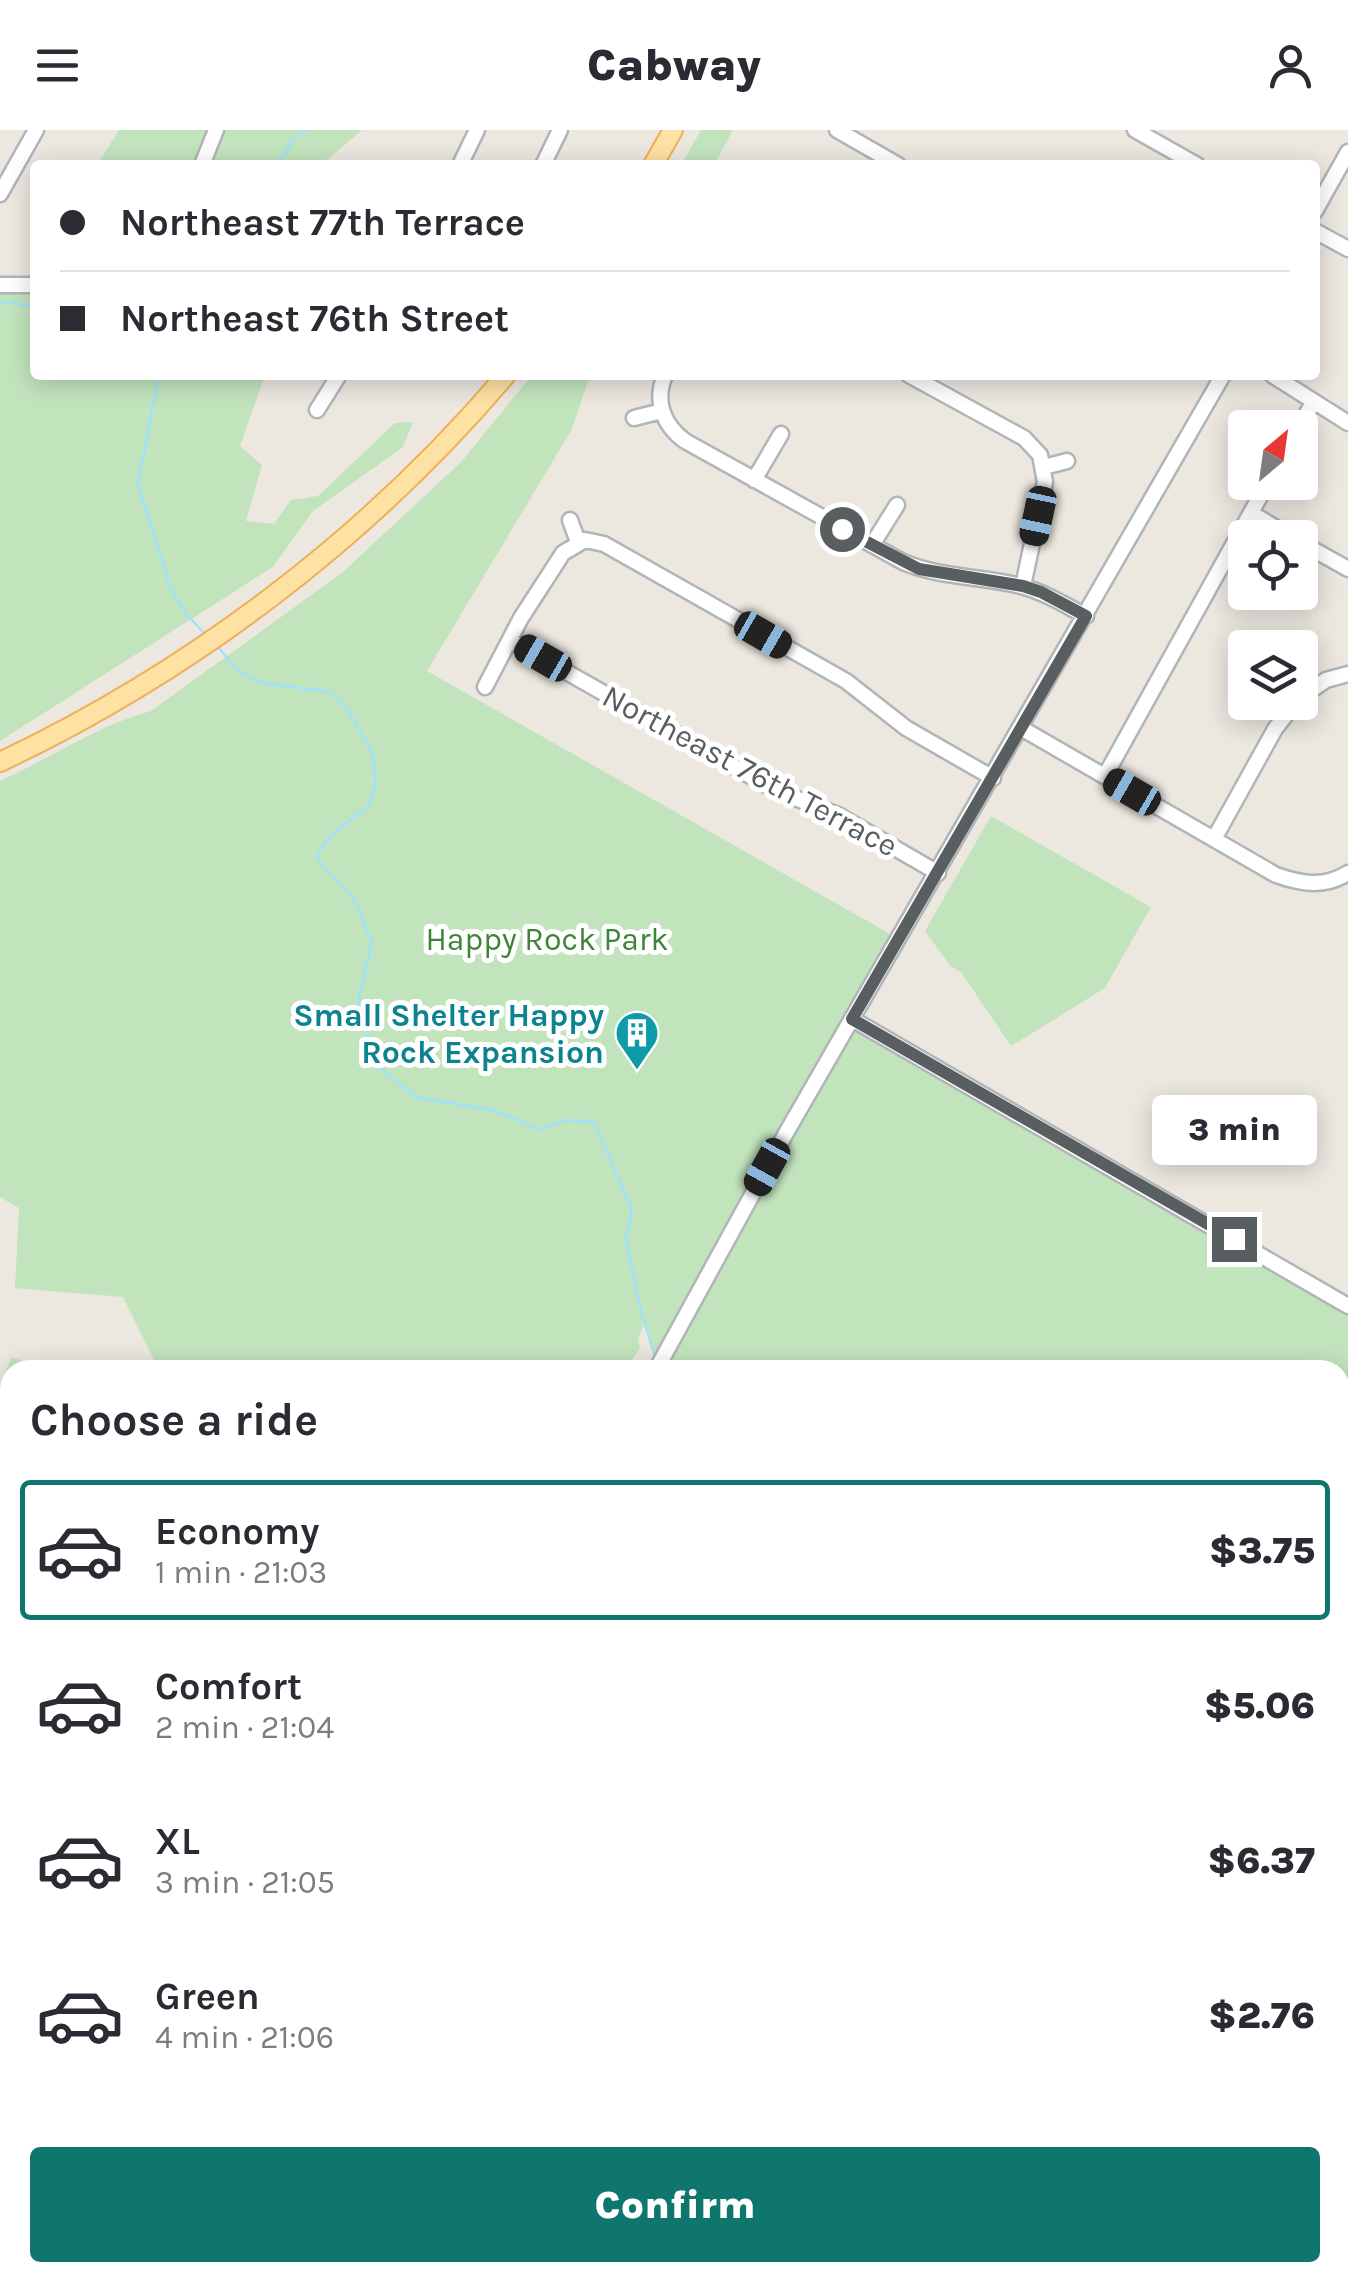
<!DOCTYPE html>
<html lang="en">
<head>
<meta charset="utf-8">
<style>
	body { margin:0; font-family:Karla,sans-serif; background:#f2f2f3; color:#2b2b33; height:100vh; display:flex; flex-direction:column; font-size:38px; white-space:nowrap }
	* { box-sizing:border-box; margin:0 }
	p { font-size:32px; color:#7c7c81 }
	.icon { flex:none; width:55px; height:55px; fill:none; stroke:currentColor; stroke-width:2; stroke-linecap:round; stroke-linejoin:round }
	.map { position:relative; flex:1; overflow:hidden }
	.panel { position:absolute; left:0px; top:1230px; width:1350px; height:922px; display:flex; flex-direction:column; background:#fff; border-radius:30px 30px 0 0; box-shadow:0 5px 25px #0003 }
	.panel>* { flex:none }
	.guide { position:absolute; left:30px; top:30px; width:1290px; height:220px; border-radius:10px; box-shadow:0 5px 25px #0003; display:grid; align-content:center; height:220px; padding:0 30px; background:#fff }
	.needle { width:65px; rotate:29deg }
	.fabs { position:absolute; left:1228px; top:280px; display:grid; gap:20px }
	.fabs a { display:grid; place-items:center; width:90px; height:90px; border-radius:10px; background:#fff; box-shadow:0 5px 25px #0003; font-size:50px }
	.end { position:absolute; width:45px; height:45px; margin:-22px; border:12px solid #595e61; background:#fff; box-shadow:0 0 0 5px #fff }
	.from { border-radius:50% }
	.bubble { position:absolute; height:70px; border-radius:10px; background:#fff; box-shadow:0 5px 25px #0003; font-size:32px; font-weight:800; line-height:70px; text-align:center }
	.car { position:absolute; width:30px; height:60px; margin:-30px -15px; border-radius:12px; box-shadow:0 0 8px 2px #0007; background:linear-gradient(#222 24%,#8ab4d8 0 40%,#222 0 76%,#8ab4d8 0 86%,#222 0) }
	.guide b { display:flex; align-items:center; gap:35px; height:95px; font-size:38px }
	.guide b+b { border-top:2px solid #e1e1e2 }
	.guide i { width:25px; height:25px; background:#2b2b33 }
	ul { padding:0; list-style:none }
	li { display:flex; align-items:center; gap:30px; height:140px; margin:0 20px 15px; padding:0 10px; border:5px solid transparent; border-radius:10px }
	li div { flex:1 }
	li b { display:block; font-size:38px }
	li em { font-style:normal; font-weight:800 }
	li.selected { border-color:#0f766e }
	li>.icon { width:90px; height:90px; stroke-width:1.5 }
	h2 { padding:0 30px; font-size:45px; line-height:120px }
	.cta { display:flex; gap:20px; margin-top:auto; padding:20px 30px }
	.cta a { flex:1; height:115px; border-radius:10px; background:#0f766e; color:#fff; font-size:40px; font-weight:800; line-height:115px; text-align:center }
	header { display:flex; justify-content:space-between; align-items:center; height:130px; padding:0 30px; background:#fff; font-size:45px; font-weight:800 }
	.map>svg:first-child { display:block }
	.green { fill:#c2e4bd }
	.lines { fill:none; stroke-linecap:round; stroke-linejoin:round }
	.stream { stroke:#9fe2fe; stroke-width:2.5 }
	.minor-casing { stroke:#b1b5b8; stroke-width:19 }
	.major-casing { stroke:#efae57; stroke-width:22 }
	.minor { stroke:#fff; stroke-width:14 }
	.major { stroke:#fee2a4; stroke-width:18 }
	.route { stroke:#595e61; stroke-width:12 }
	.labels { text-anchor:middle; dominant-baseline:central; stroke-width:10; stroke-linejoin:round; paint-order:stroke }
	.street-label { font-size:32px; fill:#595e61; stroke:#fff }
	.park-label { font-size:32px; fill:#3e8436; stroke:#fff }
	.culture-label { font-size:32px; font-weight:bold; fill:#0d838f; stroke:#fff; text-anchor:end }
</style>
</head>
<body>
<header><svg class="icon" aria-label="menu" viewBox="0 0 24 24"><path d="M4 6h16M4 12h16M4 18h16"/></svg>Cabway<svg class="icon" aria-label="person" viewBox="0 0 24 24"><circle cx="12" cy="8" r="4"/><path d="M4 21q1-7 8-7t8 7"/></svg></header>
<div class="map">
<svg width="1348" height="2151" viewBox="0 0 1348 2151">
	<rect width="100%" height="100%" fill="#ece8e0"/>
	<path class="green" d="M 119,0 L 362,0 L 321,35 L 97,35 Z
		M 701,0 L 733,0 L 714,35 L 681,35 Z
		M 35,136 L 35,245 L 265,245 L 240,316 L 262,335 L 246,391 L 274,394 L 291,370 L 318,366 L 395,293 L 413,292 L 403,317 L 313,381 L 273,437 L 0,611 L 0,148 L 27,148 Z
		M 532,245 L 590,245 L 572,299 L 427,541 L 892,805 L 843,890 L 1348,1178 L 1348,1979 L 1340,1977 L 1340,1240 L 658,1240 L 644,1194 L 638,1209 L 640,1218 L 625,1240 L 159,1240 L 123,1167 L 15,1158 L 19,1078 L 0,1067 L 0,651 C 49,629 100,594 151,581 L 343,442 L 461,332 Z
		M 991,686 L 1151,777 L 1105,858 L 1011,916 L 961,842 L 951,837 L 925,801 Z
		M 11,1227 L 51,1240 L 10,1240 L 10,1370 L 0,1364 L 0,1259 Z"/>
	<g class="lines">
		<path class="stream" d="M 278,35 L 294,8 L 307,0
			M 0,172 L 35,176
			M 159,245 L 138,354 L 170,457 L 186,484 L 205,504
			M 218,517 L 237,540 L 262,553 L 330,562 L 349,582 L 373,624 L 376,655 L 369,675 L 328,708 L 316,728 L 354,769 L 372,812 L 358,872 L 377,935 L 415,967 L 493,980 L 538,999 L 568,990 L 594,992 L 632,1080 L 626,1109 L 641,1181 L 655,1227
			M 1340,1879 L 1348,1876"/>
		<defs>
			<path id="minor" d="M 837,0 L 898,35
				M 1135,0 L 1197,35
				M 202,35 L 216,0
				M 460,35 L 477,0
				M 543,35 L 560,0
				M 0,64 L 36,0
				M 1315,81 L 1348,22
				M 1315,101 L 1348,119
				M 0,155 L 35,155
				M 665,245 C 654,271 663,295 685,311 L 903,432 C 941,448 981,446 1021,456 C 1044,462 1065,475 1086,486
				M 909,245 L 1024,308 L 1040,325 L 1045,352 L 1023,456
				M 1272,245 L 1348,293
				M 317,280 L 339,245
				M 634,288 L 662,281
				M 1299,298 L 1313,272
				M 1044,337 L 1067,331
				M 754,350 L 781,304
				M 1251,383 L 1293,408
				M 570,390 L 578,412
				M 1300,412 L 1348,439
				M 872,415 L 897,375
				M 510,510 L 775,660 L 838,685 L 938,743
				M 485,557 L 521,488 L 563,423 L 585,410 L 604,414 L 846,551 L 906,598 L 993,648
				M 1300,568 L 1326,550 L 1348,544
				M 1021,598 L 1276,745 C 1302,754 1324,758 1348,743
				M 1105,646 L 1268,352
				M 1214,709 L 1275,599 L 1296,572
				M 852,889 L 1348,1176
				M 656,1240 L 786,1003 L 1223,245
				M 0,1519 L 10,1525
				M 1340,2106 L 1348,2111
				M 1340,2136 L 1348,2122
				M 1014,2142 L 1026,2151
				M 150,2151 L 155,2142
				M 557,2151 L 562,2142
				M 1186,2151 L 1191,2142"/>
			<path id="major" d="M 653,35 L 673,0
				M 0,632 C 192,541 368,408 506,245
				M 0,1680 L 10,1685
				M 831,2142 L 847,2151"/>
		</defs>
		<use href="#minor" class="minor-casing"/>
		<use href="#major" class="major-casing"/>
		<use href="#minor" class="minor"/>
		<use href="#major" class="major"/>
	</g>
	<g class="lines">
		<path class="route" d="M 842,399 L 919,439 L 1023,456 L 1041,462 L 1086,486 L 852,889 L 1234,1109"/>
	</g>
	<defs>
		<symbol id="building-pin" viewBox="-11 -11 22 30"><path d="M0 17L-7.5 6A9.5 9.5 0 1 1 7.5 6Z" fill="#0f9aa8" stroke="#fff"/><path d="M-4-6H4V6H1V3H-1V6H-4ZM-2.5-4.3h1.7v1.8h-1.7ZM.8-4.3h1.7v1.8H.8ZM-2.5-1h1.7V.8h-1.7ZM.8-1h1.7V.8H.8Z" fill="#fff"/></symbol>
	</defs>
	<g fill-rule="evenodd">
		<use href="#building-pin" x="612" y="878" width="50" height="68"/>
	</g>
	<g class="labels">
		<g class="street-label">
			<text transform="translate(750 641) rotate(28)">Northeast 76th Terrace</text>
		</g>
		<g class="park-label">
			<text x="547" y="809">Happy Rock Park</text>
		</g>
		<g class="culture-label">
			<text x="604" y="885">Small Shelter Happy<tspan x="604" dy="37">Rock Expansion</tspan></text>
		</g>
	</g>
</svg>
<div class="fabs">
<a><svg class="needle" viewBox="-14 -14 28 28"><path d="M0-13l5 13h-10z" fill="#e53935"/><path d="M0 13l5-13h-10z" fill="#7c7c81"/></svg></a>
<a><svg class="icon" aria-label="locate" viewBox="0 0 24 24"><circle cx="12" cy="12" r="6"/><path d="M12 2v4M12 18v4M2 12h4M18 12h4"/></svg></a>
<a><svg class="icon" aria-label="layers" viewBox="0 0 24 24"><path d="M12 4l9 5-9 5-9-5zM3 14l9 5 9-5"/></svg></a>
</div>
<i class="end from" style="left:842px;top:399px"></i>
<i class="end" style="left:1234px;top:1109px"></i>
<div class="bubble" style="left:1152px;top:965px;width:165px">3 min</div>
<i class="car" style="left:1038px;top:386px;rotate:192deg"></i>
<i class="car" style="left:763px;top:505px;rotate:120deg"></i>
<i class="car" style="left:543px;top:528px;rotate:300deg"></i>
<i class="car" style="left:1132px;top:662px;rotate:300deg"></i>
<i class="car" style="left:767px;top:1037px;rotate:209deg"></i>
<div class="guide">
<b><i class="from"></i>Northeast 77th Terrace</b>
<b><i></i>Northeast 76th Street</b>
</div>
<section class="panel">
<h2>Choose a ride</h2>
<ul>
<li class="selected"><svg class="icon" aria-label="car" viewBox="0 0 24 24"><path d="M5 17H2v-5l4-1 3-4h7l3 4 3 1v5h-3M9 17h6M6 11h13"/><circle cx="7" cy="17" r="2"/><circle cx="17" cy="17" r="2"/></svg><div><b>Economy</b><p>1 min · 21:03</p></div><em>$3.75</em></li>
<li><svg class="icon" aria-label="car" viewBox="0 0 24 24"><path d="M5 17H2v-5l4-1 3-4h7l3 4 3 1v5h-3M9 17h6M6 11h13"/><circle cx="7" cy="17" r="2"/><circle cx="17" cy="17" r="2"/></svg><div><b>Comfort</b><p>2 min · 21:04</p></div><em>$5.06</em></li>
<li><svg class="icon" aria-label="car" viewBox="0 0 24 24"><path d="M5 17H2v-5l4-1 3-4h7l3 4 3 1v5h-3M9 17h6M6 11h13"/><circle cx="7" cy="17" r="2"/><circle cx="17" cy="17" r="2"/></svg><div><b>XL</b><p>3 min · 21:05</p></div><em>$6.37</em></li>
<li><svg class="icon" aria-label="car" viewBox="0 0 24 24"><path d="M5 17H2v-5l4-1 3-4h7l3 4 3 1v5h-3M9 17h6M6 11h13"/><circle cx="7" cy="17" r="2"/><circle cx="17" cy="17" r="2"/></svg><div><b>Green</b><p>4 min · 21:06</p></div><em>$2.76</em></li>
</ul>
<div class="cta"><a>Confirm</a></div>
</section>
</div>
</body>
</html>
